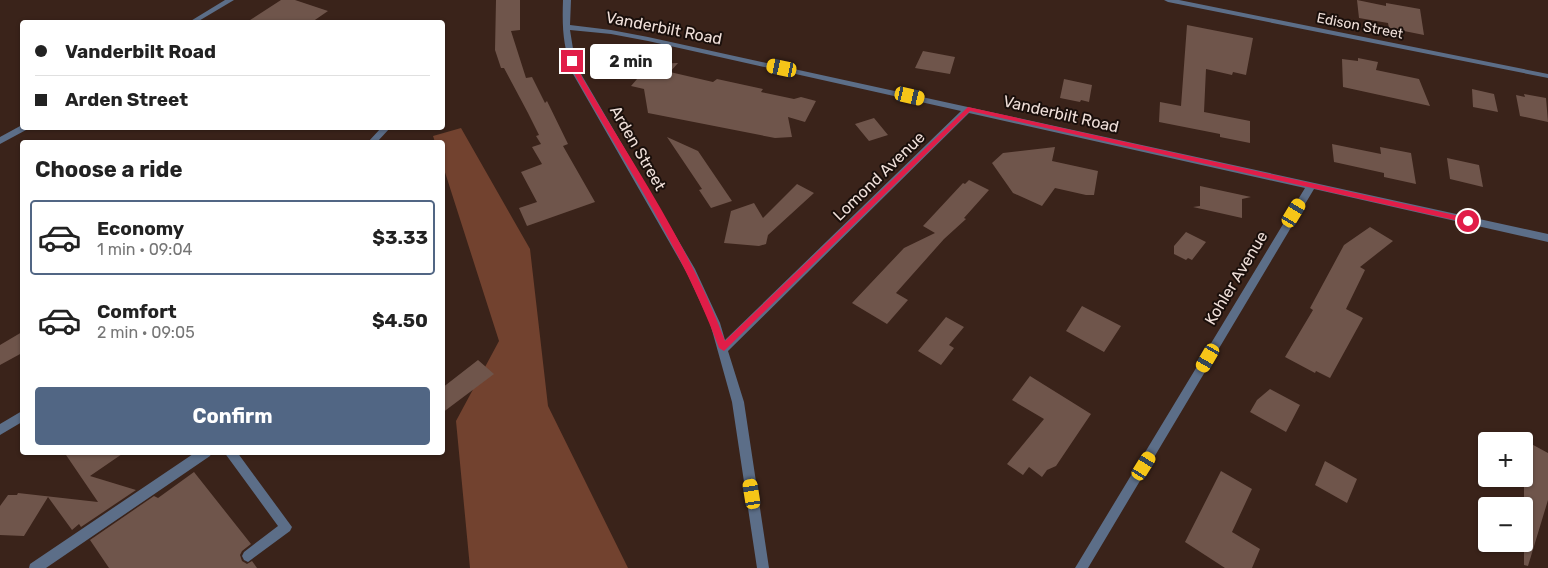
<!DOCTYPE html>
<html lang="en">
<head>
<meta charset="utf-8">
<style>
	body { margin:0; font-family:Rubik,sans-serif; background:#f2f2f2; color:#222; height:100vh; display:flex; flex-direction:column; font-size:19px; white-space:nowrap }
	* { box-sizing:border-box; margin:0 }
	p { font-size:16px; color:#767676 }
	.icon { flex:none; width:28px; height:28px; fill:none; stroke:currentColor; stroke-width:2; stroke-linecap:round; stroke-linejoin:round }
	.map { position:relative; flex:1; overflow:hidden }
	.panel { position:absolute; left:20px; top:140px; width:425px; height:315px; display:flex; flex-direction:column; background:#fff; border-radius:5px; box-shadow:0 1px 4px #0004 }
	.panel>* { flex:none }
	.guide { position:absolute; left:20px; top:20px; width:425px; height:110px; border-radius:5px; box-shadow:0 1px 4px #0004; display:grid; align-content:center; height:110px; padding:0 15px; background:#fff }
	.fabs { position:absolute; left:1478px; top:432px; display:grid; gap:10px }
	.fabs a { display:grid; place-items:center; width:55px; height:55px; border-radius:5px; background:#fff; box-shadow:0 1px 4px #0004; font-size:25px }
	.end { position:absolute; width:22px; height:22px; margin:-11px; border:6px solid #e11d48; background:#fff; box-shadow:0 0 0 2px #fff }
	.from { border-radius:50% }
	.bubble { position:absolute; height:35px; border-radius:5px; background:#fff; box-shadow:0 1px 4px #0004; font-size:16px; font-weight:700; line-height:35px; text-align:center }
	.car { position:absolute; width:15px; height:30px; margin:-15px -8px; border-radius:6px; box-shadow:0 0 4px 1px #0007; background:linear-gradient(#f5c518 24%,#345 0 40%,#f5c518 0 76%,#345 0 86%,#f5c518 0) }
	.guide b { display:flex; align-items:center; gap:18px; height:48px; font-size:19px }
	.guide b+b { border-top:1px solid #e0e0e0 }
	.guide i { width:12px; height:12px; background:#222 }
	ul { padding:0; list-style:none }
	li { display:flex; align-items:center; gap:15px; height:75px; margin:0 10px 8px; padding:0 5px; border:2px solid transparent; border-radius:5px }
	li div { flex:1 }
	li b { display:block; font-size:19px }
	li em { font-style:normal; font-weight:700 }
	li.on { border-color:#516684 }
	li>.icon { width:45px; height:45px; stroke-width:1.5 }
	h2 { padding:0 15px; font-size:22px; line-height:60px }
	.primary-button { display:flex; gap:10px; margin-top:auto; padding:10px 15px }
	.primary-button a { flex:1; height:58px; border-radius:5px; background:#516684; color:#fff; font-size:20px; font-weight:700; line-height:58px; text-align:center }
	.map>svg:first-child { display:block }
	.green { fill:#72422f }
	.building { fill:#6f554b }
	.lines { fill:none; stroke-linecap:round; stroke-linejoin:round }
	.lane { fill:#5c6e88; fill-rule:evenodd }
	.street { fill:#5c6e88; fill-rule:evenodd }
	.route { fill:#e11d48 }
	.labels { text-anchor:middle; dominant-baseline:central; stroke-width:4; stroke-linejoin:round; paint-order:stroke }
	.far-street-label { font-size:14px; fill:#efdfd9; stroke:#1a0f0b }
	.street-label { font-size:16px; fill:#efdfd9; stroke:#1a0f0b }
</style>
</head>
<body>
<div class="map">
<svg width="1548" height="568" viewBox="0 0 1548 568">
	<rect width="100%" height="100%" fill="#3a231a"/>
	<path class="green" d="M 461,128 L 530,249 L 548,406 L 628,568 L 470,568 L 456,421 L 499,341 L 443,166 L 442,142 L 435,142 L 433,136 Z"/>
	<path class="building" d="M 281,0 L 295,0 L 328,11 L 312,22 L 247,22 Z
		M 496,0 L 520,0 L 520,30 L 511,31 L 526,78 L 532,77 L 545,103 L 547,101 L 568,144 L 563,146 L 595,202 L 527,226 L 519,208 L 537,202 L 521,172 L 542,164 L 532,147 L 541,144 L 536,136 L 539,135 L 528,113 L 504,68 L 501,68 L 495,50 Z
		M 1357,0 L 1386,6 L 1386,3 L 1420,9 L 1424,35 L 1389,28 L 1388,23 L 1359,18 Z
		M 1187,25 L 1253,38 L 1246,75 L 1233,72 L 1232,75 L 1206,69 L 1204,112 L 1250,121 L 1250,143 L 1220,137 L 1220,134 L 1159,122 L 1160,102 L 1181,106 Z
		M 923,51 L 955,57 L 950,74 L 915,68 Z
		M 1358,58 L 1378,62 L 1376,70 L 1419,79 L 1430,106 L 1343,87 L 1342,59 L 1358,61 Z
		M 678,63 L 670,72 L 713,82 L 717,79 L 763,89 L 761,92 L 794,99 L 801,97 L 816,101 L 805,122 L 788,117 L 792,137 L 775,138 L 648,113 L 644,89 L 631,86 L 650,64 Z
		M 1064,79 L 1092,85 L 1089,102 L 1081,100 L 1080,102 L 1060,98 Z
		M 1472,89 L 1494,94 L 1498,112 L 1473,107 Z
		M 1524,94 L 1546,98 L 1548,122 L 1520,116 L 1516,95 L 1525,97 Z
		M 874,118 L 888,135 L 869,141 L 855,124 Z
		M 667,137 L 698,151 L 732,201 L 711,208 L 699,190 L 702,189 Z
		M 1332,144 L 1381,154 L 1380,147 L 1411,153 L 1416,184 L 1384,177 L 1384,173 L 1334,162 Z
		M 1055,147 L 1052,161 L 1098,171 L 1094,195 L 1086,195 L 1055,188 L 1042,206 L 1013,193 L 992,163 L 1003,153 Z
		M 1447,158 L 1479,165 L 1483,187 L 1450,179 Z
		M 969,180 L 989,190 L 964,218 L 966,219 L 944,239 L 896,293 L 908,300 L 887,324 L 852,303 L 904,248 L 935,233 L 923,226 L 963,183 L 965,184 Z
		M 797,184 L 814,193 L 768,235 L 766,244 L 759,246 L 724,243 L 731,211 L 754,203 L 763,218 Z
		M 1200,186 L 1251,197 L 1242,199 L 1242,218 L 1193,207 L 1200,206 Z
		M 1370,227 L 1393,241 L 1360,267 L 1365,270 L 1346,309 L 1363,318 L 1330,378 L 1316,371 L 1315,373 L 1285,357 L 1313,310 L 1310,308 L 1344,245 Z
		M 1186,232 L 1206,242 L 1192,260 L 1188,258 L 1186,260 L 1174,254 L 1174,246 Z
		M 1082,306 L 1121,326 L 1104,352 L 1066,331 Z
		M 946,317 L 964,327 L 949,345 L 954,348 L 941,365 L 918,351 Z
		M 22,332 L 22,353 L 0,365 L 0,345 Z
		M 478,360 L 494,374 L 442,413 L 442,388 Z
		M 1030,376 L 1091,414 L 1056,466 L 1047,470 L 1042,477 L 1029,467 L 1023,475 L 1007,464 L 1044,419 L 1012,400 Z
		M 1270,389 L 1300,405 L 1286,432 L 1250,412 L 1257,400 Z
		M 1524,440 L 1548,453 L 1548,500 L 1528,566 L 1524,565 Z
		M 64,452 L 125,452 L 90,476 L 136,490 L 81,527 L 79,524 L 72,530 L 48,497 L 24,536 L 0,535 L 0,506 L 8,495 L 17,495 L 18,493 L 98,502 Z
		M 1325,461 L 1357,479 L 1347,503 L 1315,485 Z
		M 1221,471 L 1252,489 L 1232,532 L 1260,549 L 1252,568 L 1225,568 L 1185,542 Z
		M 194,472 L 251,544 L 242,551 L 240,555 L 242,561 L 247,564 L 252,561 L 257,568 L 109,568 L 90,540 L 154,496 L 158,498 Z"/>
	<g class="lines">
		<path class="lane" d="M 196,452 L 212,452 L 210,456 L 46,568 L 29,568 L 30,564 Z
			M 224,452 L 237,452 L 292,527 L 290,531 L 248,562 L 244,560 L 242,556 L 244,552 L 278,526 Z"/>
		<path class="street" d="M 225,0 L 234,0 L 197,22 L 189,22 Z
			M 563,0 L 571,0 L 570,25 L 611,30 L 648,37 L 1548,234 L 1548,242 L 1314,189 L 1088,568 L 1075,568 L 1305,188 L 969,113 L 728,351 L 744,402 L 769,568 L 757,568 L 732,402 L 710,323 L 687,273 L 573,74 C 563,46 562,29 563,0 ZM 570,30 L 611,34 L 648,41 L 961,111 L 725,340 L 720,323 L 695,269 L 581,74 L 574,55 Z
			M 1164,0 L 1179,0 L 1548,74 L 1548,78 L 1168,2 Z
			M 22,125 L 22,128 L 27,128 L 26,130 L 0,144 L 0,137 Z
			M 381,128 L 390,128 L 377,142 L 368,142 Z
			M 22,411 L 22,422 L 0,435 L 0,424 Z"/>
	</g>
	<path class="route" d="M 572,59 L 575,61 L 583,79 C 633,164 691,249 725,341 L 968,107 L 1468,218 L 1472,221 L 1468,223 L 970,111 L 724,351 L 719,348 C 684,253 627,167 577,79 L 568,61 Z"/>
	<g class="labels">
		<g class="far-street-label">
			<text transform="translate(1360 26) rotate(11)">Edison Street</text>
		</g>
		<g class="street-label">
			<text transform="translate(664 28) rotate(11)">Vanderbilt Road</text>
			<text transform="translate(1061 114) rotate(13)">Vanderbilt Road</text>
			<text transform="translate(638 148) rotate(60)">Arden Street</text>
			<text transform="translate(879 176) rotate(-44)">Lomond Avenue</text>
			<text transform="translate(1236 278) rotate(-59)">Kohler Avenue</text>
		</g>
	</g>
</svg>
<div class="fabs">
<a>+</a>
<a>−</a>
</div>
<i class="end from" style="left:1468px;top:221px"></i>
<i class="end" style="left:572px;top:61px"></i>
<div class="bubble" style="left:590px;top:44px;width:82px">2 min</div>
<i class="car" style="left:782px;top:68px;rotate:282deg"></i>
<i class="car" style="left:910px;top:96px;rotate:103deg"></i>
<i class="car" style="left:1294px;top:213px;rotate:31deg"></i>
<i class="car" style="left:1208px;top:358px;rotate:210deg"></i>
<i class="car" style="left:1144px;top:466px;rotate:32deg"></i>
<i class="car" style="left:752px;top:494px;rotate:351deg"></i>
<div class="guide">
<b><i class="from"></i>Vanderbilt Road</b>
<b><i></i>Arden Street</b>
</div>
<section class="panel">
<h2>Choose a ride</h2>
<ul>
<li class="on"><svg class="icon" aria-label="car" viewBox="0 0 24 24"><path d="M5 17H2v-5l4-1 3-4h7l3 4 3 1v5h-3M9 17h6M6 11h13"/><circle cx="7" cy="17" r="2"/><circle cx="17" cy="17" r="2"/></svg><div><b>Economy</b><p>1 min · 09:04</p></div><em>$3.33</em></li>
<li><svg class="icon" aria-label="car" viewBox="0 0 24 24"><path d="M5 17H2v-5l4-1 3-4h7l3 4 3 1v5h-3M9 17h6M6 11h13"/><circle cx="7" cy="17" r="2"/><circle cx="17" cy="17" r="2"/></svg><div><b>Comfort</b><p>2 min · 09:05</p></div><em>$4.50</em></li>
</ul>
<div class="primary-button"><a>Confirm</a></div>
</section>
</div>
</body>
</html>
